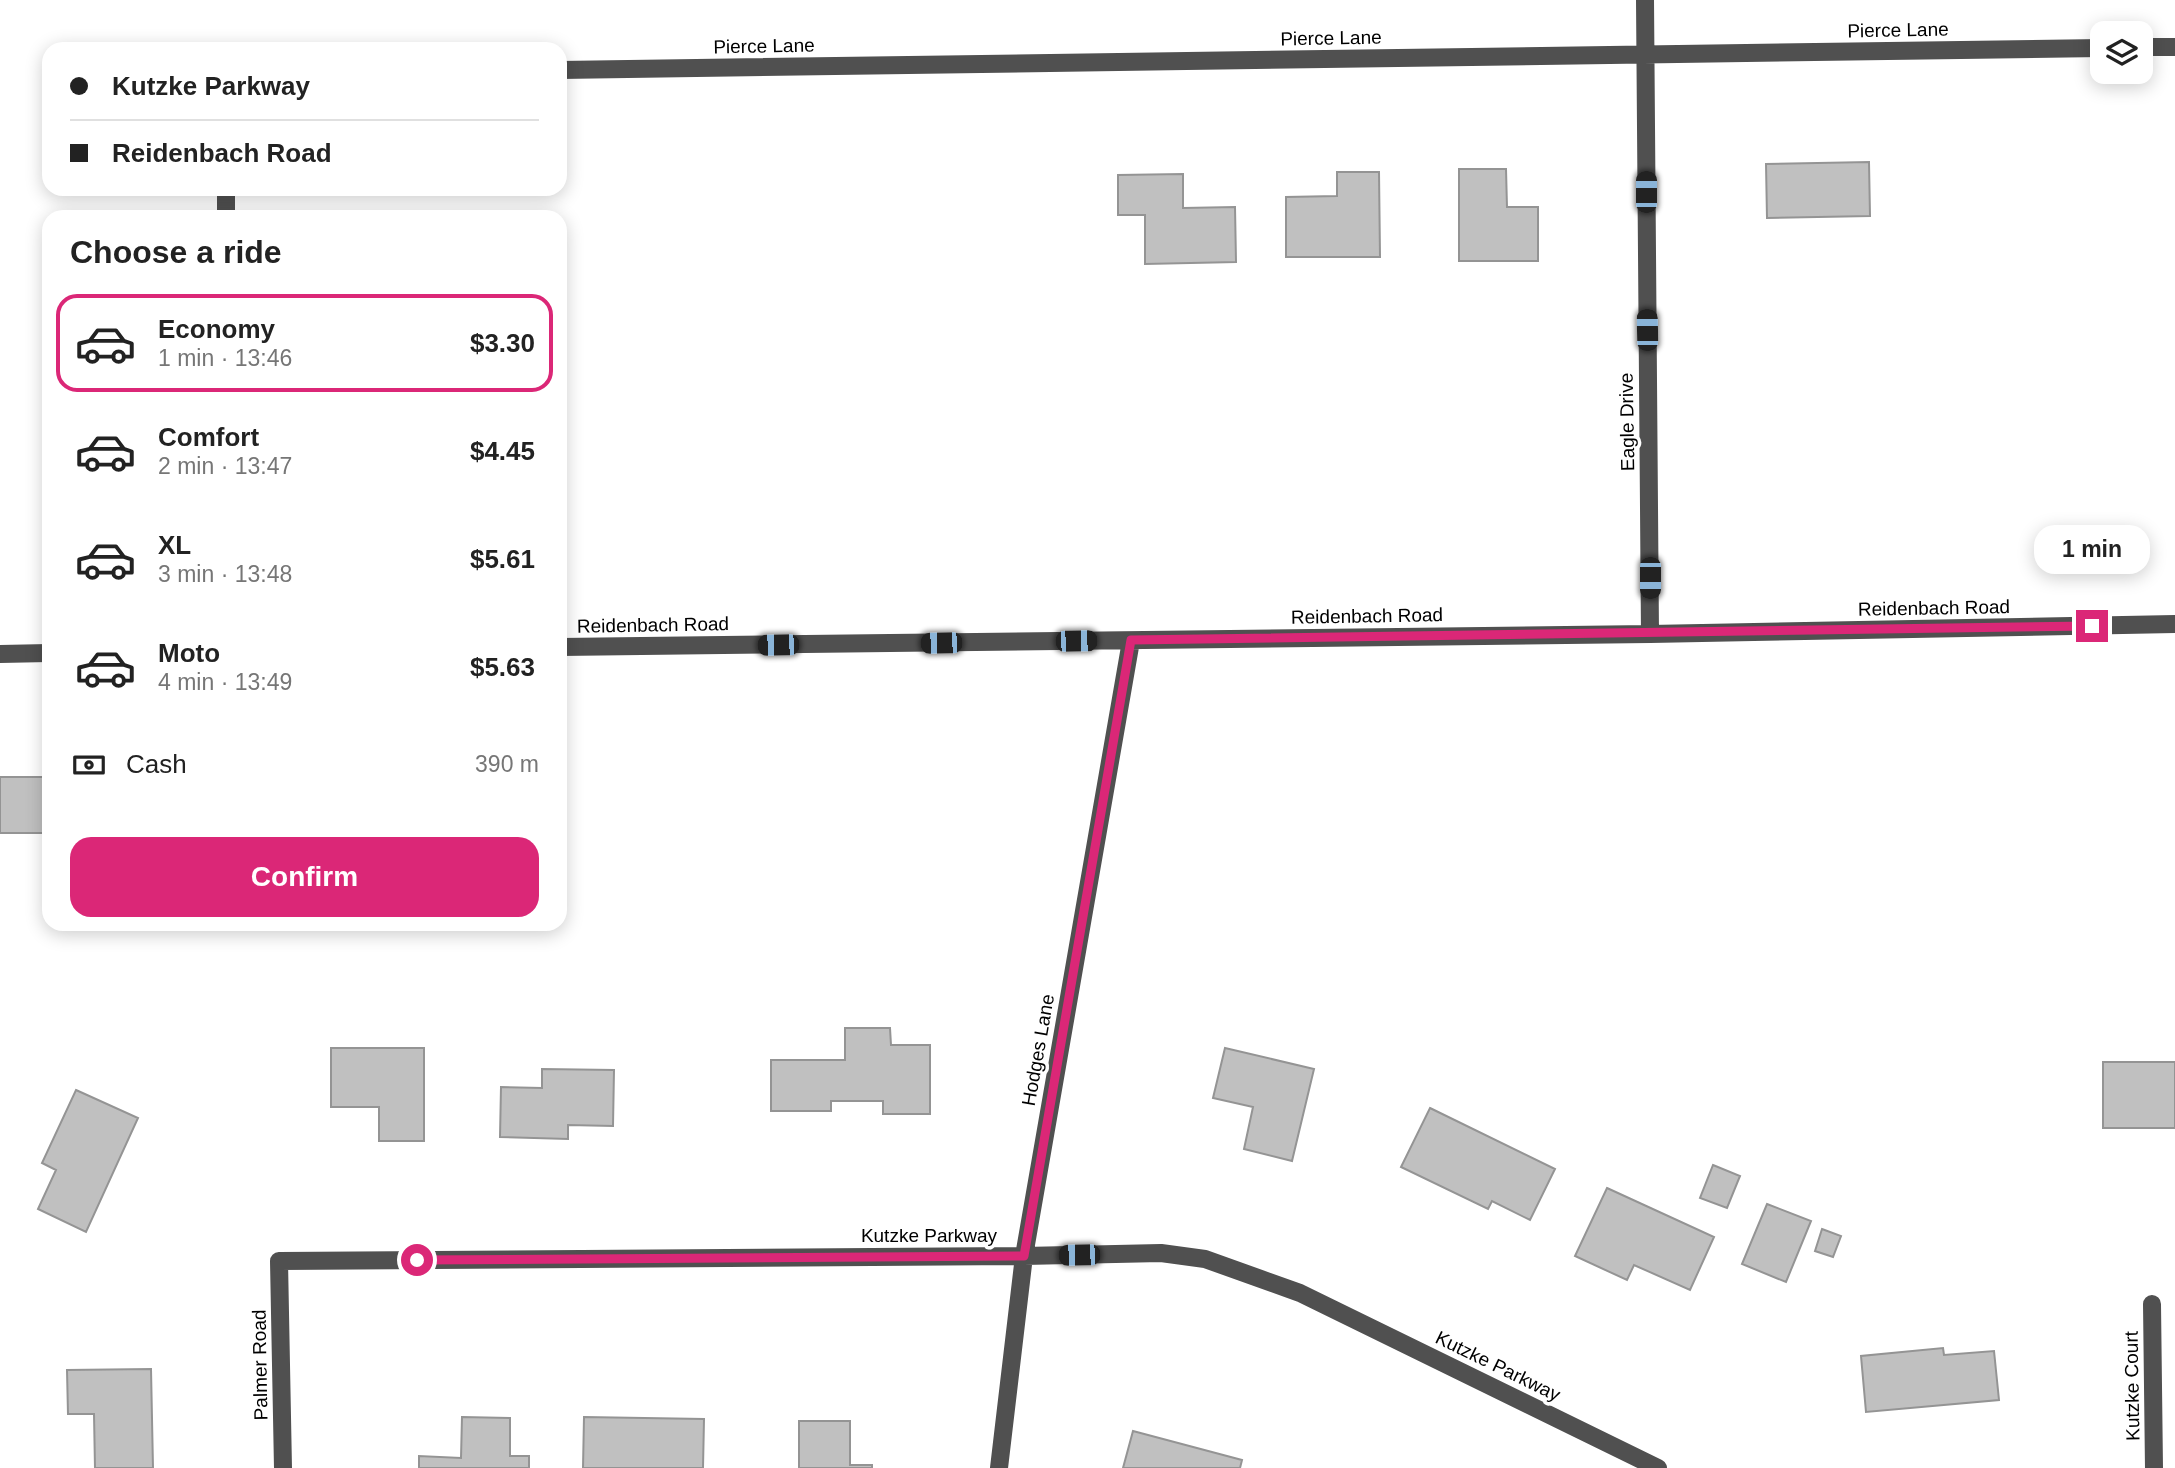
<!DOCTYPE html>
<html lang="en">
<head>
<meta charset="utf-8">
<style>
	body { margin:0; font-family:Helvetica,sans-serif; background:#f2f2f2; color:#222; height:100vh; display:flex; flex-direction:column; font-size:26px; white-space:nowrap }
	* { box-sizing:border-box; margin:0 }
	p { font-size:23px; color:#767676 }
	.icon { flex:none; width:38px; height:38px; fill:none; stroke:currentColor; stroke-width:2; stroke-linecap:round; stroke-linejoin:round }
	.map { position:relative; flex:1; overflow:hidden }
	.panel { position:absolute; left:42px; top:210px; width:525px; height:721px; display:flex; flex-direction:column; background:#fff; border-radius:21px; box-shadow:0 4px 18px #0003 }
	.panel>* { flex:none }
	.guide { position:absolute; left:42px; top:42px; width:525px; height:154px; border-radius:21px; box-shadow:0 4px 18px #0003; display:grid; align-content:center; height:154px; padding:0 28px; background:#fff }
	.buttons { position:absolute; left:2090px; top:21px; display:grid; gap:14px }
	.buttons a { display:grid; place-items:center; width:63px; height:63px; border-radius:14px; background:#fff; box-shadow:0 4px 18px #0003; font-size:35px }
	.end { position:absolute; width:32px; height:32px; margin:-16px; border:9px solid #db2777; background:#fff; box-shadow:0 0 0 4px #fff }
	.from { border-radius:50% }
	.bubble { position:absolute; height:49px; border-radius:21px; background:#fff; box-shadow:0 4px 18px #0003; font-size:23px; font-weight:700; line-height:49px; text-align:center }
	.car { position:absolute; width:21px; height:42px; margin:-21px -10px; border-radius:9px; box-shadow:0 0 5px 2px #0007; background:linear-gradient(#222 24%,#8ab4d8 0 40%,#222 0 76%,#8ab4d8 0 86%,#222 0) }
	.guide b { display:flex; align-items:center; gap:24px; height:66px; font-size:26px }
	.guide b+b { border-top:2px solid #e0e0e0 }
	.guide i { width:18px; height:18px; background:#222 }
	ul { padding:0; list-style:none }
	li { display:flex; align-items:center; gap:21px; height:98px; margin:0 14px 10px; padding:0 14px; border:4px solid transparent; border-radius:21px }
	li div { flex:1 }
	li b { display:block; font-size:26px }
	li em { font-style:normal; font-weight:700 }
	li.selected { border-color:#db2777 }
	li>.icon { width:63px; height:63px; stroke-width:1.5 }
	h2 { padding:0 28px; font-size:32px; line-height:84px }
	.pay { display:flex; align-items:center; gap:18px; height:77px; padding:0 28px; font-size:26px }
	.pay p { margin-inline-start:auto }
	.primary-button { display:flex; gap:14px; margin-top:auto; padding:14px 28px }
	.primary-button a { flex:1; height:80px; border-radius:21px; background:#db2777; color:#fff; font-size:28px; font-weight:700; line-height:80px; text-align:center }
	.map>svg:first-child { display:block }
	.building { fill:#c0c0c0; stroke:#949494; stroke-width:2 }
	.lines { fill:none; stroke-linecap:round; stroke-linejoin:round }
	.minor { stroke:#505050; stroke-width:18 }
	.route { stroke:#db2777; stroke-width:9 }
	.labels { text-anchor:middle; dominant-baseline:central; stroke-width:7; stroke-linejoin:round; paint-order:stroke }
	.street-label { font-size:19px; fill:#000; stroke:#fff }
</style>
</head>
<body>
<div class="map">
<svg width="2175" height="1468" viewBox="0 0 2175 1468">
	<rect width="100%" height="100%" fill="#fff"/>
	<path class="building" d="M 1869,162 L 1870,216 L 1767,218 L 1766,164 Z
		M 1459,169 L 1506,169 L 1507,207 L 1538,207 L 1538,261 L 1459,261 Z
		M 1337,172 L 1379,172 L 1380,257 L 1286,257 L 1286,197 L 1337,196 Z
		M 1183,174 L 1183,208 L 1235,207 L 1236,262 L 1145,264 L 1145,215 L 1118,215 L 1118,175 Z
		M 0,777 L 49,777 L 49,816 L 46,816 L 46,833 L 0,833 Z
		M 845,1028 L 890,1028 L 891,1045 L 930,1045 L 930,1114 L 883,1114 L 883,1101 L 831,1101 L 831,1111 L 771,1111 L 771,1060 L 845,1060 Z
		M 331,1048 L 424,1048 L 424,1141 L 379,1141 L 379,1107 L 331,1107 Z
		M 1225,1048 L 1314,1069 L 1292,1161 L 1244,1149 L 1253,1107 L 1213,1098 Z
		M 2103,1062 L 2175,1062 L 2175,1128 L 2103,1128 Z
		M 542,1069 L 614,1070 L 613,1126 L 568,1125 L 568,1139 L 500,1137 L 501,1087 L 542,1088 Z
		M 76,1090 L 138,1118 L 86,1232 L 38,1209 L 56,1170 L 42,1163 Z
		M 1430,1108 L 1555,1169 L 1530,1220 L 1492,1201 L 1488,1209 L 1401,1167 Z
		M 1713,1165 L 1740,1176 L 1727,1208 L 1700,1198 Z
		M 1607,1188 L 1714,1237 L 1690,1290 L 1634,1265 L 1627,1280 L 1575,1256 Z
		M 1767,1204 L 1811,1221 L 1786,1282 L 1742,1264 Z
		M 1822,1229 L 1841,1236 L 1833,1257 L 1815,1251 Z
		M 1943,1348 L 1944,1355 L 1994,1351 L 1999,1400 L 1866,1412 L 1861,1356 Z
		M 151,1369 L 153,1468 L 95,1468 L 94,1414 L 68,1414 L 67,1370 Z
		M 462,1417 L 510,1418 L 510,1456 L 529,1456 L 529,1468 L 419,1468 L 419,1456 L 461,1458 Z
		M 584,1417 L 704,1419 L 703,1468 L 583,1468 Z
		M 799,1421 L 850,1421 L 850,1465 L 872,1465 L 872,1468 L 799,1468 Z
		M 1133,1431 L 1242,1460 L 1240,1468 L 1123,1468 Z"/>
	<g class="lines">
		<path class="minor" d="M 1645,0 L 1650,634
			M 2140,47 L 2175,47
			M 560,70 L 2102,48
			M 226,189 L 226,217
			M 560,647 L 1650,634 L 2175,624
			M 0,654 L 49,653
			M 2152,1304 L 2154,1468
			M 283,1468 L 279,1261 L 1024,1256 L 1161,1253 L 1205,1259 L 1300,1293 L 1658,1468
			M 999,1468 L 1024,1256 L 1131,641"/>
	</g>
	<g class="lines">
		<path class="route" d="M 417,1260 L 1024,1256 L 1131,640 L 2092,626"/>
	</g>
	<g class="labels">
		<g class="street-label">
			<text transform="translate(1898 30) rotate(-1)">Pierce Lane</text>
			<text transform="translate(1331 38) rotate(-1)">Pierce Lane</text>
			<text transform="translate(764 46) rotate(-1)">Pierce Lane</text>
			<text transform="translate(1627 422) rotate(-91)">Eagle Drive</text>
			<text transform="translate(1934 608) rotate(-1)">Reidenbach Road</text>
			<text transform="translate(1367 616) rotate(-1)">Reidenbach Road</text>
			<text transform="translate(653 625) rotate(-1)">Reidenbach Road</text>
			<text transform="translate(1038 1050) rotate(-80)">Hodges Lane</text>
			<text x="929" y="1235">Kutzke Parkway</text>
			<text transform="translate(260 1365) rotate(-91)">Palmer Road</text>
			<text transform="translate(1498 1366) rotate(26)">Kutzke Parkway</text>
			<text transform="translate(2132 1386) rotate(-91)">Kutzke Court</text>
		</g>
	</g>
</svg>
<div class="buttons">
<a><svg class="icon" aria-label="layers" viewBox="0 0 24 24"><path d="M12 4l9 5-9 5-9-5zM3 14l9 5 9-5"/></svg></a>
</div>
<i class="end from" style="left:417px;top:1260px"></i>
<i class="end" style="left:2092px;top:626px"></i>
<div class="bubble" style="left:2034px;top:525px;width:116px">1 min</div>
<i class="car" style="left:1646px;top:192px;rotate:0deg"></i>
<i class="car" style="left:1647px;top:330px;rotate:359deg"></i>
<i class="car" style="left:1650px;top:578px;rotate:180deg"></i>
<i class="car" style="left:1076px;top:641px;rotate:89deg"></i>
<i class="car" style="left:941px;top:643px;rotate:269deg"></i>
<i class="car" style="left:778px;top:645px;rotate:269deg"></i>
<i class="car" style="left:1079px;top:1255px;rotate:269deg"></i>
<div class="guide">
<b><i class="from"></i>Kutzke Parkway</b>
<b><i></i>Reidenbach Road</b>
</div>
<section class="panel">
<h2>Choose a ride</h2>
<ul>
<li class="selected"><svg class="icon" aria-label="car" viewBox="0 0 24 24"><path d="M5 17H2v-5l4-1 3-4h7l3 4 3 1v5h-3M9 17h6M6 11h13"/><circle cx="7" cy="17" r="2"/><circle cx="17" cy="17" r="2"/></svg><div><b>Economy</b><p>1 min · 13:46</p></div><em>$3.30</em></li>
<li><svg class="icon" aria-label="car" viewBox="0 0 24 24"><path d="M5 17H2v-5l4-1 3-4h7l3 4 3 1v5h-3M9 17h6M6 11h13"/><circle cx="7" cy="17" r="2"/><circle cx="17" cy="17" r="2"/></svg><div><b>Comfort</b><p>2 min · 13:47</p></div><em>$4.45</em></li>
<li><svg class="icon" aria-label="car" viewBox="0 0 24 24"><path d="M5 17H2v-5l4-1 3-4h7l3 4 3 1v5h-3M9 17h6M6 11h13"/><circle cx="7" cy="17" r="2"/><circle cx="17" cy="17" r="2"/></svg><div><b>XL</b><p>3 min · 13:48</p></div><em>$5.61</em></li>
<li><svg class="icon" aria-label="car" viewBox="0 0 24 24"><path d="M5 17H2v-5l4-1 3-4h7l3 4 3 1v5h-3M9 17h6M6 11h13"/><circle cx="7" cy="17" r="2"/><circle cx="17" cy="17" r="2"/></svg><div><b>Moto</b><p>4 min · 13:49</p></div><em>$5.63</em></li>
</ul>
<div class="pay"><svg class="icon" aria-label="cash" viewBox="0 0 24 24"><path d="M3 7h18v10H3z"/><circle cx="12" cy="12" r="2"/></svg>Cash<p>390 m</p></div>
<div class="primary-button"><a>Confirm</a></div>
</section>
</div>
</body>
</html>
